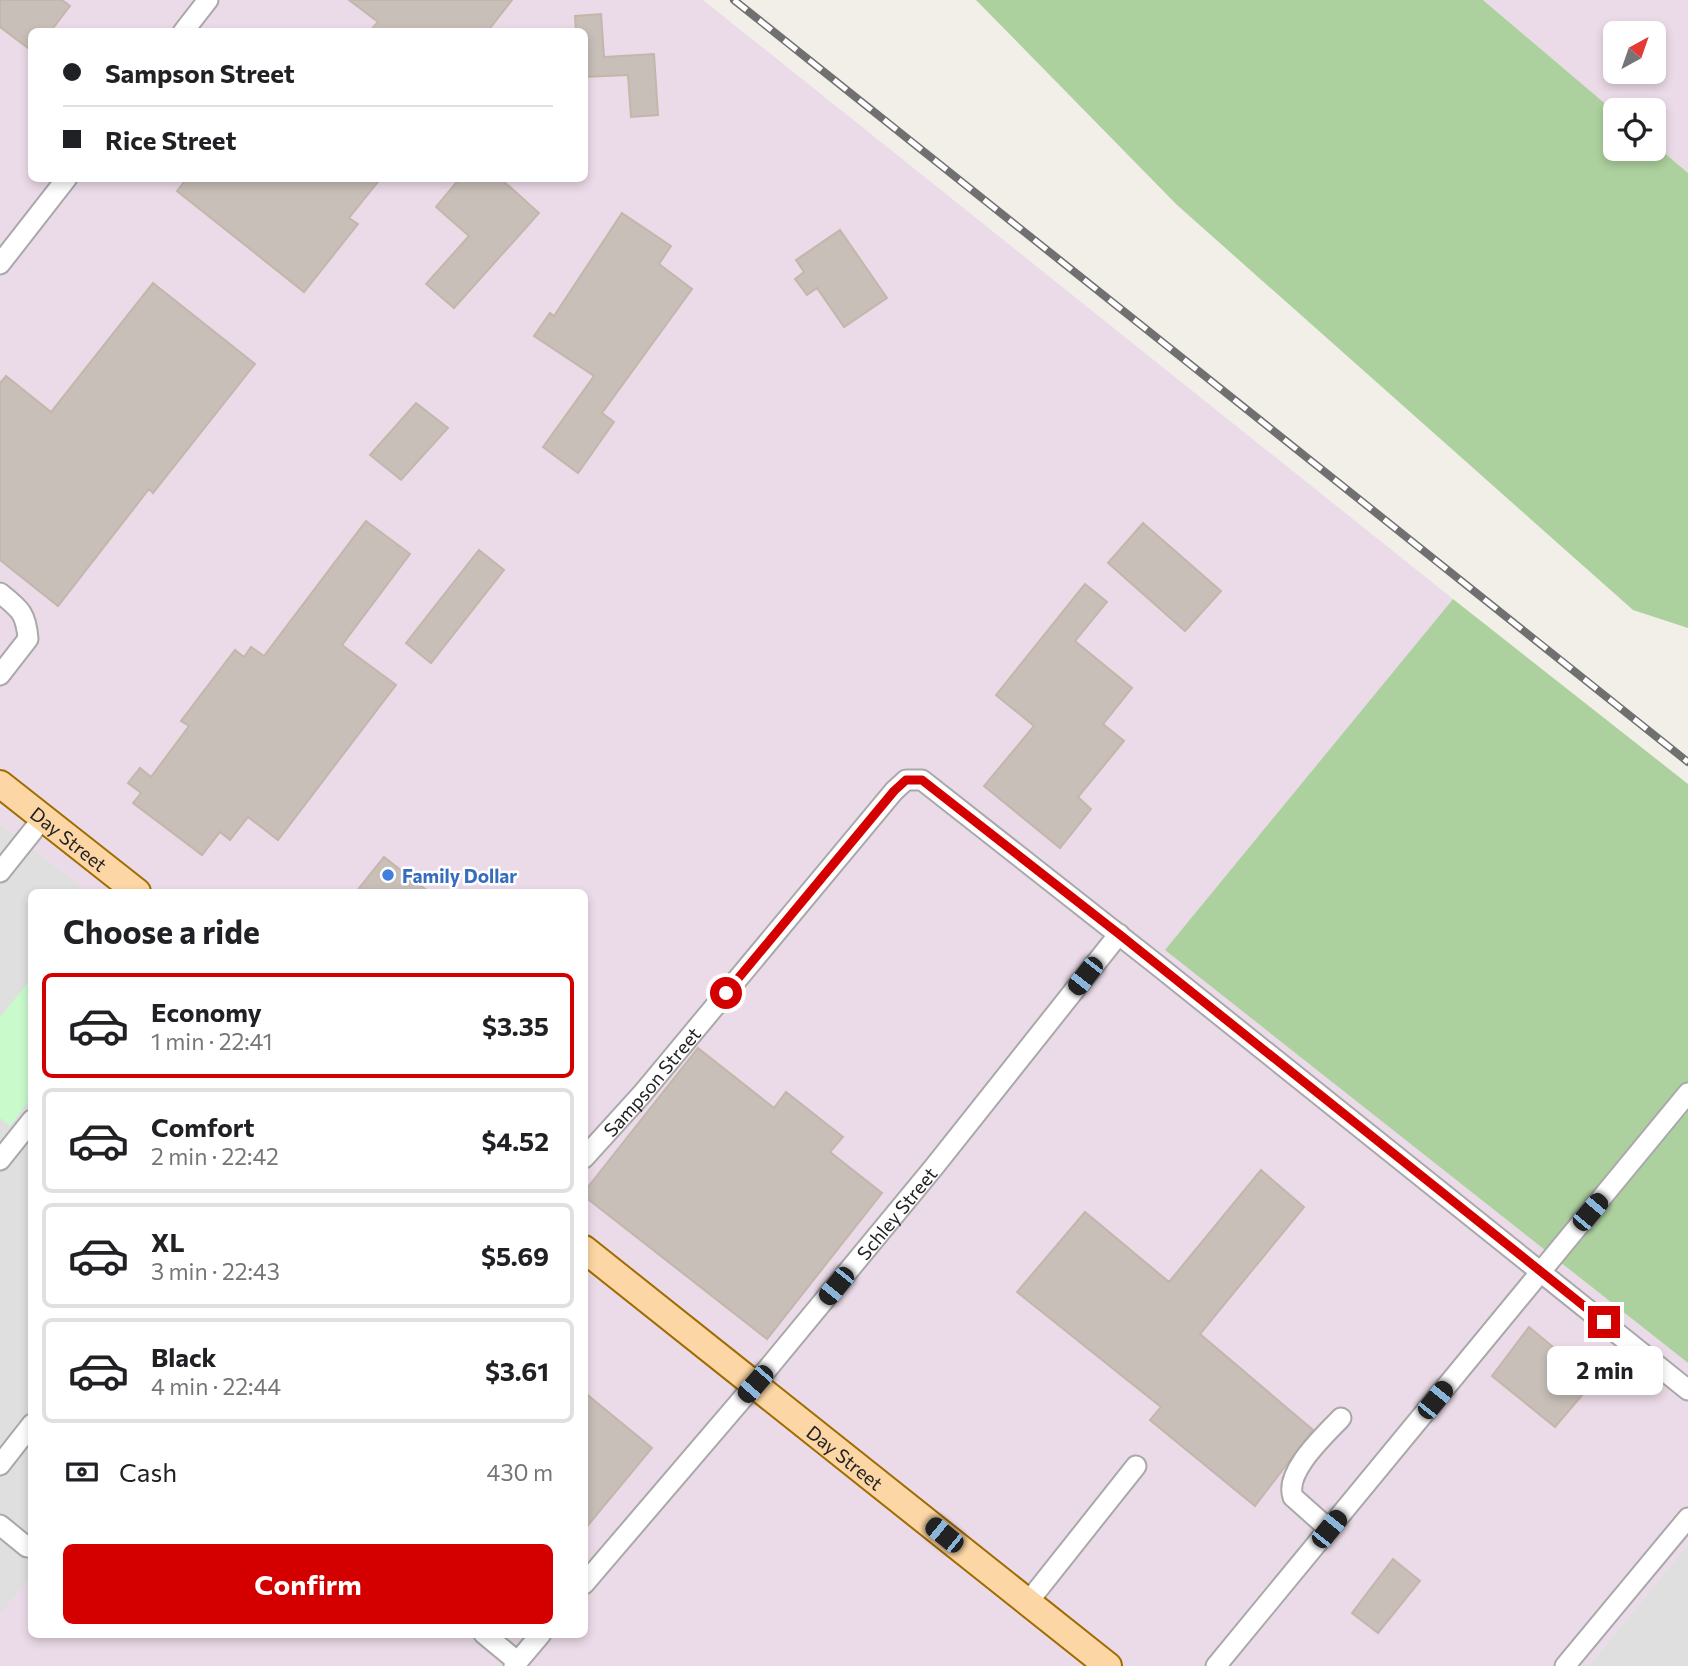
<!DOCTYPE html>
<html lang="en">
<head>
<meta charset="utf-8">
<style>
	body { margin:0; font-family:Commissioner,sans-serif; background:#f6f6f6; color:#202124; height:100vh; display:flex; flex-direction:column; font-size:26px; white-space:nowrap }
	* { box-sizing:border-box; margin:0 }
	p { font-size:23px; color:#757577 }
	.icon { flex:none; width:38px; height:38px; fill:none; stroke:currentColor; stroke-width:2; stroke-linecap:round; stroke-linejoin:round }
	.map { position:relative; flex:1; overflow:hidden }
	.details { position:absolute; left:28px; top:889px; width:560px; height:749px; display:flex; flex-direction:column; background:#fff; border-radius:10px; box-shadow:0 4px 10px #0003 }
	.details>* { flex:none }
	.hud { position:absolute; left:28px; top:28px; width:560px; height:154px; border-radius:10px; box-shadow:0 4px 10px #0003; display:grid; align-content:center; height:154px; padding:0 35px; background:#fff }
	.needle { width:46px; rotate:40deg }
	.fabs { position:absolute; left:1603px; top:21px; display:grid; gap:14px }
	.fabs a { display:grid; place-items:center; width:63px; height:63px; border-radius:10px; background:#fff; box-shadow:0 4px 10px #0003; font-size:35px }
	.end { position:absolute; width:32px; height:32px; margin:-16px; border:9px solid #d40000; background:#fff; box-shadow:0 0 0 4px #fff }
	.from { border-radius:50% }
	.bubble { position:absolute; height:49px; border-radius:10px; background:#fff; box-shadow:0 4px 10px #0003; font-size:23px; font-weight:700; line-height:49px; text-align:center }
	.car { position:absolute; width:21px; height:42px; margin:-21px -10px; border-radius:9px; box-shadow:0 0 5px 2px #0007; background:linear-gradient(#222 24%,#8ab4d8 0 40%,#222 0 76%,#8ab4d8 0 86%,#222 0) }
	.hud b { display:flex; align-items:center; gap:24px; height:66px; font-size:26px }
	.hud b+b { border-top:2px solid #e0e0e0 }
	.hud i { width:18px; height:18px; background:#202124 }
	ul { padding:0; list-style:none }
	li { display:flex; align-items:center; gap:21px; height:105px; margin:0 14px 10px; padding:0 21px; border:4px solid #e0e0e0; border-radius:10px }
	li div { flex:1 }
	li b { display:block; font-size:26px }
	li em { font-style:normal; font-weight:700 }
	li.current { border-color:#d40000 }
	li>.icon { width:63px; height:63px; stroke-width:1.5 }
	h2 { padding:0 35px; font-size:32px; line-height:84px }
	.pay { display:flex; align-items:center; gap:18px; height:77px; padding:0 35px; font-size:26px }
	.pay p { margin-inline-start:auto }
	.cta { display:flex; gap:14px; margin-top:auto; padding:14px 35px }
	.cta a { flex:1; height:80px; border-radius:10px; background:#d40000; color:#fff; font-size:28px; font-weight:700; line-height:80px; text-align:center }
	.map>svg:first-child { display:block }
	.residential { fill:#e0dfdf }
	.industrial { fill:#ebdbe8; fill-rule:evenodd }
	.forest { fill:#add19e }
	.park { fill:#c8facc }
	.building { fill:#c7bfb8; stroke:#c4b6ab; stroke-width:2 }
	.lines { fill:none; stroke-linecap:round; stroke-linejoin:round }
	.minor-casing { stroke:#a9a9a9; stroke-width:23 }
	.major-casing { stroke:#a06b00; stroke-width:30 }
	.minor { stroke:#fff; stroke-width:19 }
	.major { stroke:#fcd6a4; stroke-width:26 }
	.rail-casing { stroke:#707070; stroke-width:8 }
	.rail { stroke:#fff; stroke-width:5; stroke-dasharray:16; stroke-linecap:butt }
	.route { stroke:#d40000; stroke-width:9 }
	.shop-dot { fill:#3f7fe0; stroke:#fff; stroke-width:2.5 }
	.labels { text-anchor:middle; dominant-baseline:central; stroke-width:5; stroke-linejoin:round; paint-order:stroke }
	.street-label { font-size:19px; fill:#222; stroke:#fff }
	.shop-label { font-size:19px; font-weight:bold; fill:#366cbe; stroke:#fff; text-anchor:start }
</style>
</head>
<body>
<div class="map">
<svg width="1688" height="1666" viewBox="0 0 1688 1666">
	<rect width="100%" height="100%" fill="#f2efe9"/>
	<path class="residential" d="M 0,823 L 89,892 L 32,892 L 32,1575 L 0,1615 Z
		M 1688,1544 L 1688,1666 L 1588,1666 Z"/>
	<path class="industrial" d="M 0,0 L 703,0 L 1453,599 L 1166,950 L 1688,1363 L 1688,1544 L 1588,1666 L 0,1666 L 0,1615 L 31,1575 L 32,1634 L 584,1634 L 584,892 L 89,892 L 0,823 ZM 32,32 L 584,32 L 584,178 L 32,178 Z
		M 1483,0 L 1688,0 L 1688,173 L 1654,144 L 1654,110 L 1615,112 ZM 1615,33 L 1654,33 L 1654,72 L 1615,72 Z"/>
	<path class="forest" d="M 976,0 L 1483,0 L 1615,112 L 1615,149 L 1654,149 L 1654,144 L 1688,173 L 1688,628 L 1633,610 L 1177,205 Z
		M 1453,599 L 1688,784 L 1688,1363 L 1165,950 Z"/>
	<path class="park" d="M 31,979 L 31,1098 L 10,1126 L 0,1118 L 0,1017 Z"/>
	<path class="building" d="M 0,0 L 62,0 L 70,6 L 50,32 L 32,32 L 32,51 L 0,27 Z
		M 349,0 L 512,0 L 487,32 L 369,32 L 378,22 Z
		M 601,14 L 604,57 L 654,54 L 658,115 L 631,117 L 628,75 L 584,77 L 584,32 L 576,32 L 575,16 Z
		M 187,178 L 381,178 L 349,218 L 358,224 L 304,292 L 177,191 Z
		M 460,178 L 500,178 L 539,213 L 454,308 L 426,284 L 469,236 L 436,207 Z
		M 622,213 L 671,246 L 659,264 L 692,289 L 602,413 L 614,422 L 578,473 L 543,447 L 594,376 L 534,336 L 550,313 L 554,316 Z
		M 840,230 L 887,298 L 844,327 L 817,288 L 807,295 L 795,279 L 804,272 L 796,260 Z
		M 153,283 L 255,364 L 153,493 L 149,489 L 58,606 L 0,560 L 0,383 L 6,376 L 51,412 Z
		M 416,403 L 448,428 L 401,480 L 370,455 Z
		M 366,521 L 410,554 L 342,645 L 396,685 L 278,840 L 248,817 L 230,840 L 220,832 L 202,855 L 133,803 L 141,793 L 128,783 L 140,768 L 151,777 L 189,726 L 181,721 L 235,650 L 244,657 L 251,647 L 264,656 Z
		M 1143,523 L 1221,591 L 1185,631 L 1108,563 Z
		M 479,550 L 504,570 L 431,663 L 406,643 Z
		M 1085,584 L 1107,602 L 1075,641 L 1132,688 L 1103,724 L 1124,741 L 1078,797 L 1091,809 L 1060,848 L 984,786 L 1034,726 L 996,695 Z
		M 384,857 L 429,892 L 356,892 Z
		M 698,1048 L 774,1108 L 786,1092 L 843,1137 L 830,1152 L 882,1193 L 767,1339 L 584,1196 L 584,1192 Z
		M 1261,1170 L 1304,1207 L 1200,1334 L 1313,1430 L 1255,1506 L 1150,1420 L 1161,1407 L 1017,1292 L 1085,1212 L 1169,1282 Z
		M 1529,1327 L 1594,1381 L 1555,1427 L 1492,1376 Z
		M 584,1392 L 652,1448 L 584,1530 Z
		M 1393,1559 L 1420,1581 L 1378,1633 L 1352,1613 Z"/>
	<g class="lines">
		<defs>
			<g id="minor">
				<path d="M 183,32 L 208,0"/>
				<path d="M 0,264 L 67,178"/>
				<path d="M 0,593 C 20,609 26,613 28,639 L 0,675"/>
				<path d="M 0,872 L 43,818"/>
				<path id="s1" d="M 584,1158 L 642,1094 L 894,791 L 906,780 L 922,780 L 1156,964 L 1688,1390"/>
				<path d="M 0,1160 L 32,1120"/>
				<path d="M 0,1465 L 32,1424"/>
				<path d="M 0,1525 L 27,1547"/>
				<path d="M 1329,1529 L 1293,1497 C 1284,1472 1325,1435 1341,1418"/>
				<path id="s2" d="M 584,1584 L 755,1384 L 934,1167 L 1119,934"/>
				<path d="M 1028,1602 L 1136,1466"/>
				<path d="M 484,1634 L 518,1662"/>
				<path d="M 514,1666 L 541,1634"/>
				<path d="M 1216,1666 L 1688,1093"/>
				<path d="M 1565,1666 L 1688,1518"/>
			</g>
			<g id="major">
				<path id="s3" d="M 0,784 L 137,892"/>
				<path id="s4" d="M 584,1249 L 1108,1666"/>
			</g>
		</defs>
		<use href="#minor" class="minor-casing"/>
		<use href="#major" class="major-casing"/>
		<use href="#minor" class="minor"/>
		<use href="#major" class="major"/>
		<defs>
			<path id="rail" d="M 734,0 L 1688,762"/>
		</defs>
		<use href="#rail" class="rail-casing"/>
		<use href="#rail" class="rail"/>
	</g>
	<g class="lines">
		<path class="route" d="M 726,993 L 894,791 L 906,780 L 922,780 L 1119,934 L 1604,1322"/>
	</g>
	<circle class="shop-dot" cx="388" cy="875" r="7"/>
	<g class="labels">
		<g class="street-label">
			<text stroke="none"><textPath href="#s3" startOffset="88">Day Street</textPath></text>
			<text stroke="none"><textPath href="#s1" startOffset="102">Sampson Street</textPath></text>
			<text stroke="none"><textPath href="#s2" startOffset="485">Schley Street</textPath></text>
			<text stroke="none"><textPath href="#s4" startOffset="334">Day Street</textPath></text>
		</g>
		<g class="shop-label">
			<text x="402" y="875">Family Dollar</text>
		</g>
	</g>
</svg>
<div class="fabs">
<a><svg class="needle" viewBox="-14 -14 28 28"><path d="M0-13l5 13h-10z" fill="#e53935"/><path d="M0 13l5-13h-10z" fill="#757577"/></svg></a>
<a><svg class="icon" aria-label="locate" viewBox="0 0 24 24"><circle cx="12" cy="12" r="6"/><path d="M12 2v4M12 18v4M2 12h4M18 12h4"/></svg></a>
</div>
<i class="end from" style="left:726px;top:993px"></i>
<i class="end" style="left:1604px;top:1322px"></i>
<div class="bubble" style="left:1547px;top:1346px;width:116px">2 min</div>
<i class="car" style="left:1085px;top:976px;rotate:218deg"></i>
<i class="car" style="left:1590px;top:1212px;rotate:40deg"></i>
<i class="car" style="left:836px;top:1286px;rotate:219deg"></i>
<i class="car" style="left:755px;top:1384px;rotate:221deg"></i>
<i class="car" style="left:1435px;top:1400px;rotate:39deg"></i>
<i class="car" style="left:1329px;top:1529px;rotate:39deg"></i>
<i class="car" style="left:944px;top:1535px;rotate:309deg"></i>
<div class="hud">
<b><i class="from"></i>Sampson Street</b>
<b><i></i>Rice Street</b>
</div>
<section class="details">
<h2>Choose a ride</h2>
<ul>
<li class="current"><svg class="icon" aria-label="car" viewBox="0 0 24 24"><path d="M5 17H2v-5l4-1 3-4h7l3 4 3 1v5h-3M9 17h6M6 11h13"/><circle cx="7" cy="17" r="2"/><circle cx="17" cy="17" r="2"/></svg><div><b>Economy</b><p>1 min · 22:41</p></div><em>$3.35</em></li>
<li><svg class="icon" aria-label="car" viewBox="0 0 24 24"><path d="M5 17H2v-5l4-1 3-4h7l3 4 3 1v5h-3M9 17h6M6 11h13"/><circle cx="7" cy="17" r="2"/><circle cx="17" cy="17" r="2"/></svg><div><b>Comfort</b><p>2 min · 22:42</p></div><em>$4.52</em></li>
<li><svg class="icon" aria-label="car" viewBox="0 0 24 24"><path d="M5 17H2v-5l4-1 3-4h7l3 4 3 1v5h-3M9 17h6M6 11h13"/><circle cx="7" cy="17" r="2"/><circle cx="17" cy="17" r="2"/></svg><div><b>XL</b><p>3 min · 22:43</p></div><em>$5.69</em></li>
<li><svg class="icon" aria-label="car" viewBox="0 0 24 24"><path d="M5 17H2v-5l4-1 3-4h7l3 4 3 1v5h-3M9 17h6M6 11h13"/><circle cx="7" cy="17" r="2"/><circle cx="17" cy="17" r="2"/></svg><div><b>Black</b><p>4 min · 22:44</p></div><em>$3.61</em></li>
</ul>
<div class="pay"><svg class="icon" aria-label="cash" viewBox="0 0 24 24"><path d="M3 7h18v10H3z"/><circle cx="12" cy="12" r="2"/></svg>Cash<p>430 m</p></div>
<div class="cta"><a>Confirm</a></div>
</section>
</div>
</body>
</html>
